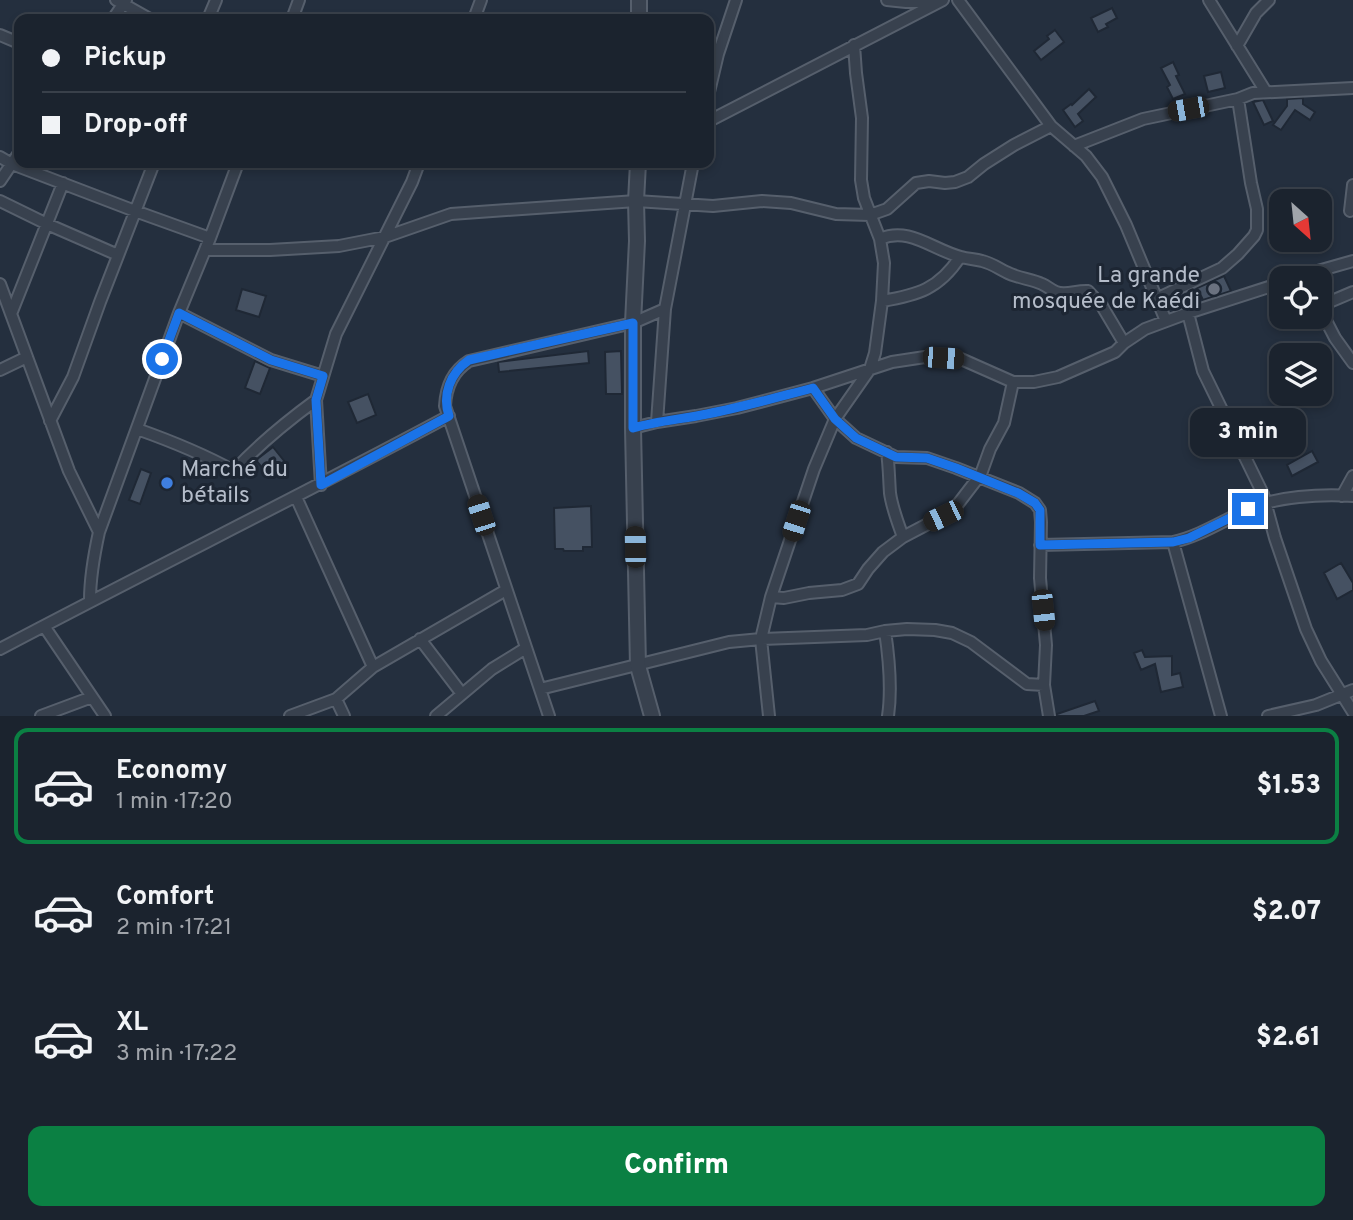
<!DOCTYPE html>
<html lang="en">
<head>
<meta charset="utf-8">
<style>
	body { margin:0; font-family:Overpass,sans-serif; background:#242b36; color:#f1f3f6; height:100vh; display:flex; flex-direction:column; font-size:26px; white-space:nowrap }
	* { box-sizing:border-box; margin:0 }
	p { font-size:23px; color:#a0a4aa }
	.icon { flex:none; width:38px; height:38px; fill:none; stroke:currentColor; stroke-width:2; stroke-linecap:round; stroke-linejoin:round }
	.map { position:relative; height:716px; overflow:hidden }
	.side { display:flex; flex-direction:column; background:#1b232e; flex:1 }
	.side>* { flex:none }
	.top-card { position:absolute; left:14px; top:14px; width:700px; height:154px; border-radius:14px; box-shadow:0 4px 10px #0003,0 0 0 2px #39404a; display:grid; align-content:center; height:154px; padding:0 28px; background:#1b232e }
	.needle { width:46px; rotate:153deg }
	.buttons { position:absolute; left:1269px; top:189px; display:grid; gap:14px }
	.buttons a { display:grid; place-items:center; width:63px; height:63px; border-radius:14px; background:#1b232e; box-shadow:0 4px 10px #0003,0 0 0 2px #39404a; font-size:35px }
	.end { position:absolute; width:32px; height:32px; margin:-16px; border:9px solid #1a73e8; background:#fff; box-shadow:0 0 0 4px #fff }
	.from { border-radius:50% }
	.bubble { position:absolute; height:49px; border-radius:14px; background:#1b232e; box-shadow:0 4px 10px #0003,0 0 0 2px #39404a; font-size:23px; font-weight:800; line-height:49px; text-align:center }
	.car { position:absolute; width:21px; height:42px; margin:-21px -10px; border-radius:9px; box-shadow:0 0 5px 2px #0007; background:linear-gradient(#222 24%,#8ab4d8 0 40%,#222 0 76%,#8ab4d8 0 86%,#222 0) }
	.top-card b { display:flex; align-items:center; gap:24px; height:66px; font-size:26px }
	.top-card b+b { border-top:2px solid #39404a }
	.top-card i { width:18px; height:18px; background:#f1f3f6 }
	ul { padding:12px 0 0; list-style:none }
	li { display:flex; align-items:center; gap:21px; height:116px; margin:0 14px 10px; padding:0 14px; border:4px solid transparent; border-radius:14px }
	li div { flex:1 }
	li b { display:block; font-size:26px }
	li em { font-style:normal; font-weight:800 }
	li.current { border-color:#0b8043 }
	li>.icon { width:63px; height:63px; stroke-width:1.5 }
	.action { display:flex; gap:14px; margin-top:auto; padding:14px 28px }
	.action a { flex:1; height:80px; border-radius:14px; background:#0b8043; color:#fff; font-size:28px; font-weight:800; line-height:80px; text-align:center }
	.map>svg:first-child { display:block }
	.building { fill:#455162; stroke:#1f2835; stroke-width:2 }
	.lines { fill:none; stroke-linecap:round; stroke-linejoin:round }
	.minor-casing { stroke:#565f6c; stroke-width:14 }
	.tertiary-casing { stroke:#565f6c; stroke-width:18 }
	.minor { stroke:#38414e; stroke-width:10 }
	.tertiary { stroke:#38414e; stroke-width:14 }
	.route { stroke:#1a73e8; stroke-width:9 }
	.worship-dot { fill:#6b7280; stroke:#1d2633; stroke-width:2.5 }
	.shop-dot { fill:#3f7fe0; stroke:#1d2633; stroke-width:2.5 }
	.labels { text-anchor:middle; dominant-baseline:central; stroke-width:6; stroke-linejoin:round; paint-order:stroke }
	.poi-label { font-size:23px; fill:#b4bcc9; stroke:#1d2633; text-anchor:end }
</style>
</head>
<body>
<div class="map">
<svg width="1353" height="716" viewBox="0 0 1353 716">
	<rect width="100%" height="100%" fill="#242f3e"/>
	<path class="building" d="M 1112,8 L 1117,18 L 1106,24 L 1108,27 L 1098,32 L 1091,18 Z
		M 1055,30 L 1064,42 L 1041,60 L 1034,51 L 1049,39 L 1047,36 Z
		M 1173,62 L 1179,75 L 1176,76 L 1185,94 L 1173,99 L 1167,87 L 1170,85 L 1161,68 Z
		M 1221,72 L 1225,88 L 1208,92 L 1204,76 Z
		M 1089,89 L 1096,97 L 1078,114 L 1083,121 L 1075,127 L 1063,110 L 1071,104 L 1072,105 Z
		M 1303,98 L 1303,104 L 1315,112 L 1310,120 L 1295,110 L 1281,130 L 1273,125 L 1287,106 L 1287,99 Z
		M 1263,100 L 1273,121 L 1264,125 L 1253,102 Z
		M 1224,276 L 1231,291 L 1203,300 L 1197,288 Z
		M 242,289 L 266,296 L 259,317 L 236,310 Z
		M 588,351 L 589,363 L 499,372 L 498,362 Z
		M 621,351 L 622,394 L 606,394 L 605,352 Z
		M 255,361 L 270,368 L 260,394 L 245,388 Z
		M 368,394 L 376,415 L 357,423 L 348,402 Z
		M 273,447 L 285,462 L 268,475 L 256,460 Z
		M 1312,451 L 1318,462 L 1292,476 L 1287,465 Z
		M 141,469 L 151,473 L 140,504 L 129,500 Z
		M 591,506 L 592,547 L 583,547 L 583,551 L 564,551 L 563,549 L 555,549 L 554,508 Z
		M 1341,563 L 1353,583 L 1353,590 L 1337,599 L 1324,573 Z
		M 1142,650 L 1145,657 L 1172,656 L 1172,675 L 1180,673 L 1183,687 L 1161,692 L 1155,664 L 1141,670 L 1134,653 Z
		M 1095,701 L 1099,711 L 1084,716 L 1057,716 L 1057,714 Z"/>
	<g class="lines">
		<defs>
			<path id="minor" d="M 116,0 L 150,19
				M 887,0 L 906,2 L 939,0
				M 958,0 L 1051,126 L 1086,156 L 1102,177 L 1126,225 L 1166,321
				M 1209,0 L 1266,92
				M 113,19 L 126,0
				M 208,19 L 216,0
				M 292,19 L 299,0
				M 474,19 L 481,0
				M 0,35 L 19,43
				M 1237,46 L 1256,13 L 1269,0
				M 709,92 L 718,54 L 736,0
				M 709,121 L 943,0
				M 1074,146 L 1143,119 L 1238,99 L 1253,93 L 1353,88
				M 0,157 L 12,164 L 135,211 L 210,238
				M 0,181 L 19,153
				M 0,201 L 47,224 L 118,255
				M 1350,211 L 1353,185
				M 880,239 C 909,226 933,250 961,257 C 968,259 975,259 982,261 C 991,263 998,268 1006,272 C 1017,278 1031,279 1042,284 C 1047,286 1051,290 1056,292 C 1066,296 1077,290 1088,291 L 1102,306 L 1124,343
				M 205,250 L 270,250 L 339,246 L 385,237 L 451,214 L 636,201 L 713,206 L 762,201 L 791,203 L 836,214 L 870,215 L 887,209 L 916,183 L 929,181 L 945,183 L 955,182 L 968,177 L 984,164 L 1014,145 L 1051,126
				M 1293,278 L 1353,261
				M 0,284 L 69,471 L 99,532
				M 1156,299 L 1222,268 L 1238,254 L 1254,236 L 1257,230 L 1257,209 L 1251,183 L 1238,99
				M 882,301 C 918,295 939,289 960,257
				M 1320,306 L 1353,292
				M 1320,309 L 1335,338 L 1353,363
				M 179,313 L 271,360 L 323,376
				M 1188,313 L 1203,371 L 1263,494 L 1275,538 L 1306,629 L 1321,661 L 1353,712
				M 11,314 L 63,183
				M 0,370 L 27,357
				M 813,388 L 835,419 L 856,438 L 896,457 L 927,458 L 956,468 L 1019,493 L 1035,503 L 1040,510 L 1041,522 L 1040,578 L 1046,645 L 1044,685 L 1049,716
				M 50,421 L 73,377 L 100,302 L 154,163
				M 657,422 L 665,309
				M 633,428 L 657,422 L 696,416 L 737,408 L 813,388 L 892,362 L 925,357 L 961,359 L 1013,382 L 1034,382 L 1058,377 L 1115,352 L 1124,343 L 1145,329 L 1188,313 L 1281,283
				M 137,429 C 171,441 203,454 234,471 C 259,444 286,422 316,400
				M 887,452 C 889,466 889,479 890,493 C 892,508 898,523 903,537
				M 321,485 L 316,400 L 336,334 L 412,182 L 419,163
				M 1342,496 L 1353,476
				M 296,497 L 373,667
				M 1173,542 L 1221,716
				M 1040,545 L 1173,542 C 1200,536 1222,521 1247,510 C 1275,496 1322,494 1353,496
				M 771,597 L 784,598 L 809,593 L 842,590 L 858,584 L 868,569 L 883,552 L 903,537 L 943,516 L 958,504 L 981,474 L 990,449 L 1004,423 L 1013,382
				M 90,600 C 90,577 94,555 99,532 L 179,313 L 210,238 L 238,163
				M 44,626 L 105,716
				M 885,631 C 889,658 892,689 888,716
				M 420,639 L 462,694
				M 0,649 C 149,570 300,496 449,416
				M 540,689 L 729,642 L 761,639 L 867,635 L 885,631 L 907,629 L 935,630 L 952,633 L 971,642 L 1027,684 L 1044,685
				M 336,699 L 344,716
				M 41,716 L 92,697
				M 290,716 L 336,699 L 373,667 L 506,590
				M 436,716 L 492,669 L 526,648
				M 549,716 L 445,406 C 446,387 453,371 469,361 L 633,323 L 665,309 L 693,163
				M 769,716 L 761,639 L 771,597 L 814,469 L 835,419 L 870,369 L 875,353 L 882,301 L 884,263 L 880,239 L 864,198 L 861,180 L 862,118 L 856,73 L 854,45
				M 1268,716 L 1316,705 L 1353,690"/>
			<path id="tertiary" d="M 639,19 L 639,0
				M 638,163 L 636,201 L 637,241 L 633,323 L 633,428 L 638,666 L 652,716"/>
		</defs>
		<use href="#minor" class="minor-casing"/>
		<use href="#tertiary" class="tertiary-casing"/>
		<use href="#minor" class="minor"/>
		<use href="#tertiary" class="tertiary"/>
	</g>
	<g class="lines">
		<path class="route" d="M 162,359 L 179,313 L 271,360 L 323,376 L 316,400 L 321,485 L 449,416 C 442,395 450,373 469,360 L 633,323 L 633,428 C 657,421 683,419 707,414 C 743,407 778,397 813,388 L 835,419 L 856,438 L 896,457 L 927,458 L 956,468 L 1018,493 L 1035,503 L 1040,510 L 1040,545 L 1173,542 L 1189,538 L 1248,509"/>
	</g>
	<circle class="worship-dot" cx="1214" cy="289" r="7"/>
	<circle class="shop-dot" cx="167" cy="483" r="7"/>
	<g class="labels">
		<g class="poi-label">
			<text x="1200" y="276">La grande<tspan x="1200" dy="26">mosquée de Kaédi</tspan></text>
			<text x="181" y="470" text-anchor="start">Marché du<tspan x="181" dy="26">bétails</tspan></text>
		</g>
	</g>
</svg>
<div class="buttons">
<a><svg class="needle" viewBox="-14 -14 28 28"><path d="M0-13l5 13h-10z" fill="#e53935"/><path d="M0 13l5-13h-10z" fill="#a0a4aa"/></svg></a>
<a><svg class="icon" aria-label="locate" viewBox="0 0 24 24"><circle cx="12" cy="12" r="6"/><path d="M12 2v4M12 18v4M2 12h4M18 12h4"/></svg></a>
<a><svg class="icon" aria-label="layers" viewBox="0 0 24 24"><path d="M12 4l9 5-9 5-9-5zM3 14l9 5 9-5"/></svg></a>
</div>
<i class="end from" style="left:162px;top:359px"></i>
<i class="end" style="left:1248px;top:509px"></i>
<div class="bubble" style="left:1190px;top:408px;width:116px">3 min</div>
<i class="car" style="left:1188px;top:109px;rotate:260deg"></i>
<i class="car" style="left:943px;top:358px;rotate:94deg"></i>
<i class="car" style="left:481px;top:515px;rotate:342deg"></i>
<i class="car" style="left:943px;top:516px;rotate:244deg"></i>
<i class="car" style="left:796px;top:521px;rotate:198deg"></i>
<i class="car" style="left:635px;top:547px;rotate:359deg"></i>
<i class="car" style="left:1043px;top:610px;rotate:174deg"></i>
<div class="top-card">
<b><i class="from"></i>Pickup</b>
<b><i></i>Drop-off</b>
</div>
</div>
<section class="side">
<ul>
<li class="current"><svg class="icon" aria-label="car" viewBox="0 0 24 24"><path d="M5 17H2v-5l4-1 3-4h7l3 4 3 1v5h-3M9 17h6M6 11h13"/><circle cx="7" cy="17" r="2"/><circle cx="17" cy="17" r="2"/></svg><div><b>Economy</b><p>1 min · 17:20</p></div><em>$1.53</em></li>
<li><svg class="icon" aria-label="car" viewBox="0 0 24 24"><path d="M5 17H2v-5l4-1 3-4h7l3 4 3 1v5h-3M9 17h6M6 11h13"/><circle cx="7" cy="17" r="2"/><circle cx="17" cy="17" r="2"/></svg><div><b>Comfort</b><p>2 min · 17:21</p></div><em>$2.07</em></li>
<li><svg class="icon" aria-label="car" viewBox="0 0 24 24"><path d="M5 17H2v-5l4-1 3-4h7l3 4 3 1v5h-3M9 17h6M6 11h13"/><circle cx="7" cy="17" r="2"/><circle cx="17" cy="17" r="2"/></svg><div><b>XL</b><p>3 min · 17:22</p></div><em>$2.61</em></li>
</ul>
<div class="action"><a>Confirm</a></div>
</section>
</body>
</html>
